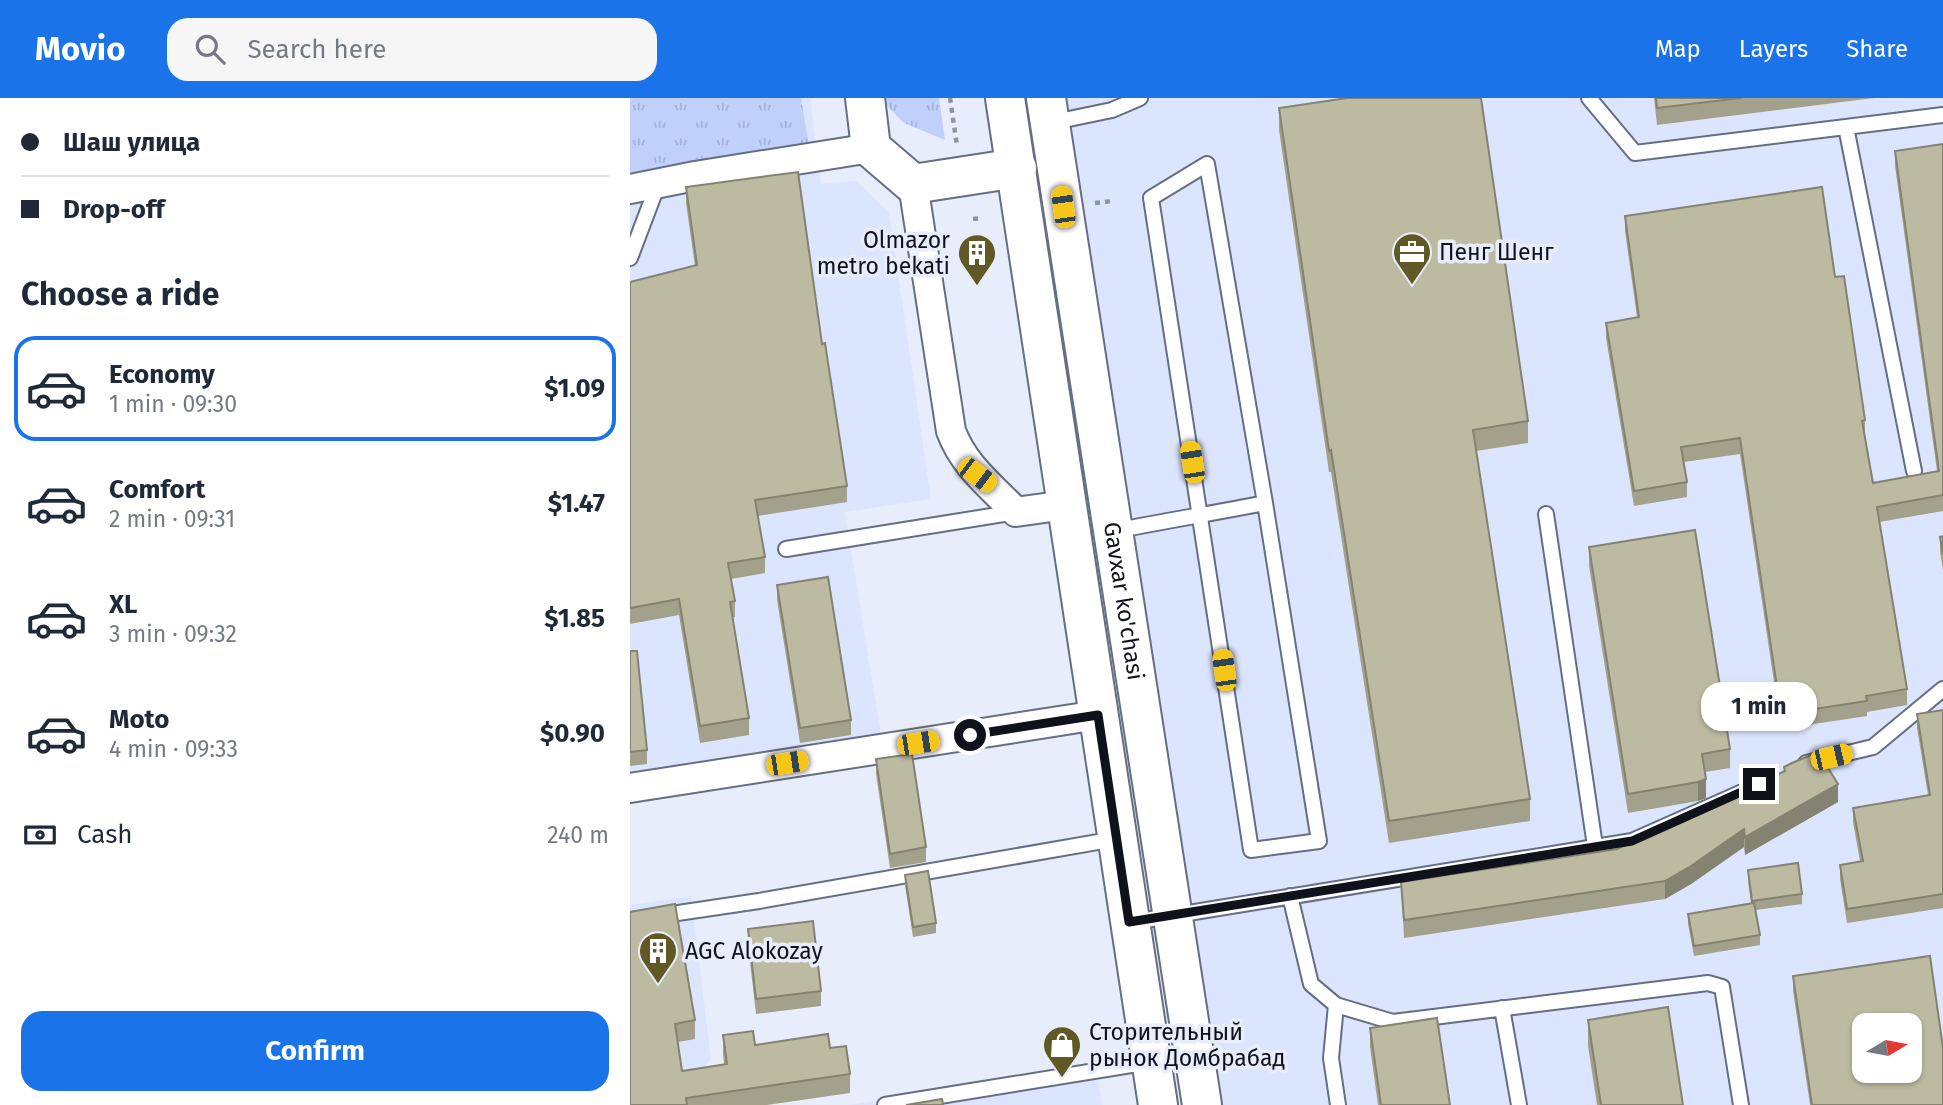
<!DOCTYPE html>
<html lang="en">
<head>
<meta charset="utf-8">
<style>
	body { margin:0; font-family:"Fira Sans",sans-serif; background:#f6f6f7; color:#1f2937; height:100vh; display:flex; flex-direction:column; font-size:26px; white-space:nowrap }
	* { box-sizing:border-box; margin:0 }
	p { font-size:23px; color:#747a83 }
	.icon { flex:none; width:38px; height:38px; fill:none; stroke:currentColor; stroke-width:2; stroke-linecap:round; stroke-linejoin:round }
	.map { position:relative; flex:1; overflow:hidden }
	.drawer { display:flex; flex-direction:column; background:#fff; width:630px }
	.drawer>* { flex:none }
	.banner { display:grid; align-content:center; height:154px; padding:0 21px; background:#fff }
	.needle { width:46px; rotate:80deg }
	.controls { position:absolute; left:1222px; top:915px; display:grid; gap:14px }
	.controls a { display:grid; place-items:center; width:70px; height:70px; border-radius:14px; background:#fff; box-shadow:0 2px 5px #0004; font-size:35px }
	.end { position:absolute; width:32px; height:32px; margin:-16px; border:9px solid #0f121a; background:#fff; box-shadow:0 0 0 4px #fff }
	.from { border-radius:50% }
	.bubble { position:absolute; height:49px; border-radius:21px; background:#fff; box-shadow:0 2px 5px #0004; font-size:23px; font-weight:700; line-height:49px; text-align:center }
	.car { position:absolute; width:21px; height:42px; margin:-21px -10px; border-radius:9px; box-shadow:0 0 5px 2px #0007; background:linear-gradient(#f5c518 24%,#345 0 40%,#f5c518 0 76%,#345 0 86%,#f5c518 0) }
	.banner b { display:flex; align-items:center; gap:24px; height:66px; font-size:26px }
	.banner b+b { border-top:2px solid #e0e1e3 }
	.banner i { width:18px; height:18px; background:#1f2937 }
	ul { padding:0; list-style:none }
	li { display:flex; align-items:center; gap:21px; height:105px; margin:0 14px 10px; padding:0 7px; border:4px solid transparent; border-radius:21px }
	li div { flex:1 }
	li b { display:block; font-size:26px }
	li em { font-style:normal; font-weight:700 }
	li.current { border-color:#1a73e8 }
	li>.icon { width:63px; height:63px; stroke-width:1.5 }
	h2 { padding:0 21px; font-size:32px; line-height:84px }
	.pay { display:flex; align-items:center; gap:18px; height:77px; padding:0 21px; font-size:26px }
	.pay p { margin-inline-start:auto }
	.primary-button { display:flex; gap:14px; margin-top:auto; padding:14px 21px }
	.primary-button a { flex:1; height:80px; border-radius:21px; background:#1a73e8; color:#fff; font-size:28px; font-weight:700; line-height:80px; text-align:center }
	header { display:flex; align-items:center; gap:42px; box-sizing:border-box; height:98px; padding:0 35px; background:#1a73e8; color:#fff }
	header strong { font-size:33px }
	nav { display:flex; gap:38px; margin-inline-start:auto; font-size:24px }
	.search { width:490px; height:63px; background:#f6f6f7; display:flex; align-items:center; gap:18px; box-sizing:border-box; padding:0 24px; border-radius:21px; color:#747a83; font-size:26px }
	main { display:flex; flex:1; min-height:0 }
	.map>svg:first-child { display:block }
	.built { fill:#dbe5fd; fill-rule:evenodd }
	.grass { fill:url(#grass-tufts) }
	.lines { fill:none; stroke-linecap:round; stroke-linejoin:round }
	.lane-casing { stroke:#666e82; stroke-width:18 }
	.street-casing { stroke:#666e82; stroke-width:32 }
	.secondary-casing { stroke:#666e82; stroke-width:42 }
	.primary-casing { stroke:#666e82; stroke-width:42 }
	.path { stroke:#8f949f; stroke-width:4.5; stroke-dasharray:5 5; stroke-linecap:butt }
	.lane { stroke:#fff; stroke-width:14 }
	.street { stroke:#fff; stroke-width:28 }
	.secondary { stroke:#fff; stroke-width:38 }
	.primary { stroke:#fff; stroke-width:38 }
	.wall { fill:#a3a08b }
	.shaded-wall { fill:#848271 }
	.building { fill:#bdbaa2; stroke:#848271; stroke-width:2; fill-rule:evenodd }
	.route { stroke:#0f121a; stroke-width:9 }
	.labels { text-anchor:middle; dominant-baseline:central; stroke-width:7; stroke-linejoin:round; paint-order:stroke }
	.poi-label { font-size:23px; fill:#0f121a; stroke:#e7edfb; text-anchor:start }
	.street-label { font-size:23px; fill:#0f121a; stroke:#e7edfb }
</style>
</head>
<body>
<header>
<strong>Movio</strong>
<div class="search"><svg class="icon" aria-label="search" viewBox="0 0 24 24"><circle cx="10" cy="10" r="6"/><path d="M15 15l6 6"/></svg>Search here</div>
<nav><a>Map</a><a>Layers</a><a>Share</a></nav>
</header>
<main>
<section class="drawer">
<div class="banner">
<b><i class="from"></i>Шаш улица</b>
<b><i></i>Drop-off</b>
</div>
<h2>Choose a ride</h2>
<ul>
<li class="current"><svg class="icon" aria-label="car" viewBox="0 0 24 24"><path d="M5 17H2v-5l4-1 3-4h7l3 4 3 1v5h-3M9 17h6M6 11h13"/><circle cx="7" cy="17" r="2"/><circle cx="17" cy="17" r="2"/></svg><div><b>Economy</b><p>1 min · 09:30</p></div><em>$1.09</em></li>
<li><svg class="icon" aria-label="car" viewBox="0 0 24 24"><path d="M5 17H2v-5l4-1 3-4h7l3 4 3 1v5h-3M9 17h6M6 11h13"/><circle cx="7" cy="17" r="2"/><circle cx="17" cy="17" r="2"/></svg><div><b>Comfort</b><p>2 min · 09:31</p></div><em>$1.47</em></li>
<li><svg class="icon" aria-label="car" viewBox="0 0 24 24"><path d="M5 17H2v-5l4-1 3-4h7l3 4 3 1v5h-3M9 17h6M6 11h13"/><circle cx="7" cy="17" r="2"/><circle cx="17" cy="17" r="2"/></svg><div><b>XL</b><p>3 min · 09:32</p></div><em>$1.85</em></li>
<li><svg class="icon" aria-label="car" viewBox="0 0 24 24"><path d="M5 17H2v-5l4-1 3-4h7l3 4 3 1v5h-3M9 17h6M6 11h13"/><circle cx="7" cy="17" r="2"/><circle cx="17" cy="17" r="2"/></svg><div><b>Moto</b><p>4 min · 09:33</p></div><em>$0.90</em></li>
</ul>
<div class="pay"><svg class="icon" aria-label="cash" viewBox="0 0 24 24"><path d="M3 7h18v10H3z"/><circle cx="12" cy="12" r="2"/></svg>Cash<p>240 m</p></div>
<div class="primary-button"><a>Confirm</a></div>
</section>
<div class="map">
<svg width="1313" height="1007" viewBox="0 0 1313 1007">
	<defs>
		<pattern id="grass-tufts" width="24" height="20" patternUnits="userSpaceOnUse" patternTransform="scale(1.75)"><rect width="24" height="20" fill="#c0d0fb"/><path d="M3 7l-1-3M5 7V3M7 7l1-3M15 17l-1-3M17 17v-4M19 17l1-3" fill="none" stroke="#a4b2d7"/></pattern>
	</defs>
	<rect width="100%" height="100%" fill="#e7edfb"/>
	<path class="built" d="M 0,0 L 180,0 L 191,86 L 226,83 L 259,114 L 301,401 L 215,414 L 251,637 L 0,680 Z
		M 438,0 L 1313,0 L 1313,1007 L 572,1007 L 427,63 ZM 1234,928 L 1279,928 L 1279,973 L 1234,973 Z
		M 61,798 L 81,961 L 70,973 L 0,1007 L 0,807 Z
		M 466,969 L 472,1007 L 218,1007 L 327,992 Z"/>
	<path class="grass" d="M 0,0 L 171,0 L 179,48 L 0,75 Z
		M 254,0 L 309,0 L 315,42 L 274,25 L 254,5 Z"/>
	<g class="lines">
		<defs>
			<path id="lane" d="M 959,0 L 1005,55 L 1313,17
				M 434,22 L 482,12 L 510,0
				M 1216,29 L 1284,373
				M 0,160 L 28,86
				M 916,416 L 965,748
				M 484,433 C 534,423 585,415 635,405 L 689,743 L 621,752 L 521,100 L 577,66 L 635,405
				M 156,451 L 386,414
				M 1176,665 L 1243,649 L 1313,591
				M 660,798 L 681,886 L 706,907 L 763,924 L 1078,885 L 1092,889 L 1111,1007
				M 0,822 L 129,803 L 485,741
				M 503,824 L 1002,743 L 1126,688
				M 706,907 L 701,960 L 708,1007
				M 872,910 L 889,1007
				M 255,1007 L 520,964"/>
			<path id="street" d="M 283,86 L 321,333 C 334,368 361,388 386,414 L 436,407
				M 0,91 L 65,78 L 241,50
				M 0,690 L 468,617"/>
			<path id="secondary" d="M 235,0 L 241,50 L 283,86 L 387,70"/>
			<g id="primary">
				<path d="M 375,0 L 528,1007"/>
				<path id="s1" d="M 416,0 L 572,1007"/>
			</g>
		</defs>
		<use href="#lane" class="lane-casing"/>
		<use href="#street" class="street-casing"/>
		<use href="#secondary" class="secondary-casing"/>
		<use href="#primary" class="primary-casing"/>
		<path class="path" d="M 320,0 L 327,48
			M 465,105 L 483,103
			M 343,121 L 353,120"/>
		<use href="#lane" class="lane"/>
		<use href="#street" class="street"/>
		<use href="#secondary" class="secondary"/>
		<use href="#primary" class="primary"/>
	</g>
	<path class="wall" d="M 1024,0 L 1244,0 L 1027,27 Z
		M 649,10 L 898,323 L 898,345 L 846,353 L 900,701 L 900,723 L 759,745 L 701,374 L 699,374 L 649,32 Z
		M 1313,46 L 1313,413 L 1249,424 L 1277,591 L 1277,607 L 1237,614 L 1237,618 L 1151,631 L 1110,356 L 1054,364 L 1057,384 L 1057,399 L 1004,408 L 976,240 L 976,225 L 1007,219 L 995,133 L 995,118 L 1205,179 L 1235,322 L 1235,338 L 1243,385 L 1307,373 L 1265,68 L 1265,53 Z
		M 56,89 L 192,246 L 217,388 L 217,404 L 128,418 L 135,459 L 135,475 L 101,481 L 105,503 L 105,519 L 103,519 L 119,620 L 119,637 L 70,645 L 49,517 L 0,526 L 0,184 L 65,168 L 56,105 Z
		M 1313,438 L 1313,472 L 1310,454 L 1310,439 Z
		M 959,449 L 1100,651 L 1100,670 L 1075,674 L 1076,700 L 1068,703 L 998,715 L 959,468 Z
		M 147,487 L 221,622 L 221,637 L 170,645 L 147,502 Z
		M 0,553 L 17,652 L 17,666 L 0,668 Z
		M 1313,612 L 1313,810 L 1217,825 L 1210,781 L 1210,767 L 1230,763 L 1223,724 L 1223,710 L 1298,697 L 1287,630 L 1287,616 Z
		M 246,661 L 296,749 L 296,764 L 260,770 L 246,676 Z
		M 1154,669 L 1208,704 L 1115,757 L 1114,749 L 1061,786 L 1035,801 L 774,840 L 771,784 L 987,751 L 1080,709 L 1154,673 Z
		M 1118,772 L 1172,796 L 1172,806 L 1126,812 L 1130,837 L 1130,847 L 1064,858 L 1058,826 L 1058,816 L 1121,805 L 1118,782 Z
		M 275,777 L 306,825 L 306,835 L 283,839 L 275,787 Z
		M 0,814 L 65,922 L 65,941 L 48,944 L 52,973 L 94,966 L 93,956 L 93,937 L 125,947 L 200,950 L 220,976 L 220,995 L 137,1007 L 0,1007 Z
		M 118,831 L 191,893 L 191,908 L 126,916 L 118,846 Z
		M 1163,878 L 1313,1007 L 1180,1007 L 1163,893 Z
		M 958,922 L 1053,1007 L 967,1007 L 958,948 Z
		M 740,930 L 820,1007 L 748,1007 L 740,949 Z"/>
	<path class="shaded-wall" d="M 1076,681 L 1076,700 L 1068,703 L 1068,684 Z
		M 1208,686 L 1208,704 L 1115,757 L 1115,739 Z
		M 1114,731 L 1114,749 L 1061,786 L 1035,801 L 1035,783 Z"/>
	<path class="building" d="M 717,0 L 851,0 L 898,323 L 843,332 L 900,701 L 759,723 L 701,352 L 699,353 L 649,10 Z
		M 1026,0 L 1111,0 L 1027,10 Z
		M 1313,46 L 1313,397 L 1247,409 L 1277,591 L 1236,598 L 1237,603 L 1151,616 L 1110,340 L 1051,349 L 1057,384 L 1004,393 L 976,225 L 1009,219 L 995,118 L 1192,89 L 1205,179 L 1214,178 L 1235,322 L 1232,323 L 1243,385 L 1309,373 L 1265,53 Z
		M 168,74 L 192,246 L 195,245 L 217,388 L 125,402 L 135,459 L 98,465 L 105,503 L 100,504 L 119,620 L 70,628 L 49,501 L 0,510 L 0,184 L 67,167 L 56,89 Z
		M 1065,432 L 1100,651 L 1072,656 L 1076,681 L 1068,684 L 998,696 L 959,449 Z
		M 1313,438 L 1313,457 L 1310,439 Z
		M 198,479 L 221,622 L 170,630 L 147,487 Z
		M 0,553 L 7,553 L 17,652 L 0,654 Z
		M 1313,612 L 1313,796 L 1217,811 L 1210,767 L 1233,763 L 1223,710 L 1300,697 L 1287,616 Z
		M 1188,654 L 1208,686 L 1115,739 L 1114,731 L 1061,768 L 1035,783 L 774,822 L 771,784 L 987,751 L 1080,709 L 1155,673 L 1154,669 L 1162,665 Z
		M 282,656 L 296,749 L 260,756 L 246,661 Z
		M 1168,765 L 1172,796 L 1122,803 L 1118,772 Z
		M 298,773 L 306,825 L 283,829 L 275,777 Z
		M 1124,805 L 1130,837 L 1064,848 L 1058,816 Z
		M 45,806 L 65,922 L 45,926 L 52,973 L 97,966 L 93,937 L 123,933 L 125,947 L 198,936 L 200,950 L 216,948 L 220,976 L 56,1000 L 57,1007 L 0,1007 L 0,814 Z
		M 183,823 L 191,893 L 126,901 L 118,831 Z
		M 1300,858 L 1313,950 L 1313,1007 L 1182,1007 L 1163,878 ZM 1234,928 L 1279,928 L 1279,973 L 1234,973 Z
		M 1038,909 L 1053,1007 L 971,1007 L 958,922 Z
		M 807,920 L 820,1007 L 751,1007 L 740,930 Z
		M 312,1001 L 313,1007 L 276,1007 Z"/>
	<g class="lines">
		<path class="route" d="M 340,637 L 468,617 L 499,824 L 1002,743 L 1129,686"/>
	</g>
	<defs>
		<symbol id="office-pin" viewBox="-11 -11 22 30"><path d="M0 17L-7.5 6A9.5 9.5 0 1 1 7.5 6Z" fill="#605825" stroke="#e7edfb"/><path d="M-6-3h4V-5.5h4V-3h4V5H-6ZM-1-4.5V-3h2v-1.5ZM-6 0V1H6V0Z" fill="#fff"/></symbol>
		<symbol id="building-pin" viewBox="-11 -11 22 30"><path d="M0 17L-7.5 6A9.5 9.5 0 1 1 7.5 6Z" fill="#605825" stroke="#e7edfb"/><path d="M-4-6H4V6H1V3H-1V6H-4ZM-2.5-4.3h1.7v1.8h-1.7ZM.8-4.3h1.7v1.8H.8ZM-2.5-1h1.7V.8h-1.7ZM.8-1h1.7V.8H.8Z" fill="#fff"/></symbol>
		<symbol id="shop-pin" viewBox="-11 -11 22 30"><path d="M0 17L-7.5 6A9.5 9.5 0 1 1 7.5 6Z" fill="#605825" stroke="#e7edfb"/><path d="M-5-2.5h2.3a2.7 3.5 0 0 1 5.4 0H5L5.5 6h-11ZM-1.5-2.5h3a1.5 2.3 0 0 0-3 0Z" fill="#fff"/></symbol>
	</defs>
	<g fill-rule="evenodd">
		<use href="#office-pin" x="760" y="132" width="44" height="60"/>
		<use href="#building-pin" x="325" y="133" width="44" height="60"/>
		<use href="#building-pin" x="6" y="831" width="44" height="60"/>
		<use href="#shop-pin" x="410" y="925" width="44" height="60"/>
	</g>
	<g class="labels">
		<g class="poi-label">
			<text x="320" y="142" text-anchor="end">Olmazor<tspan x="320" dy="26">metro bekati</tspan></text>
			<text x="809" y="154">Пенг Шенг</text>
			<text x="55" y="853">AGC Alokozay</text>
			<text x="459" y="934">Сторительный<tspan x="459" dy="26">рынок Домбрабад</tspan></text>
		</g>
		<g class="street-label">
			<text stroke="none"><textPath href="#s1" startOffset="509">Gavxar ko'chasi</textPath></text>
		</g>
	</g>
</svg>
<div class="controls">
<a><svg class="needle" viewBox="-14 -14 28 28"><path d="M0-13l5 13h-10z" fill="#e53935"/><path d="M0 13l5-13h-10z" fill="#747a83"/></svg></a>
</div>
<i class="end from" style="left:340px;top:637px"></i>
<i class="end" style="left:1129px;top:686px"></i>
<div class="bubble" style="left:1071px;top:584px;width:116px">1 min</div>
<i class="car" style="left:433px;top:109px;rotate:352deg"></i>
<i class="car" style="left:562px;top:364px;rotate:351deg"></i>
<i class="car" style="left:347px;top:377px;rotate:127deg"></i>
<i class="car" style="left:594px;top:572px;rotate:352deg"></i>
<i class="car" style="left:288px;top:645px;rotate:81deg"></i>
<i class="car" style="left:1201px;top:659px;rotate:77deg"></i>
<i class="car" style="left:157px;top:665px;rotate:81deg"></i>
</div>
</main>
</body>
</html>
